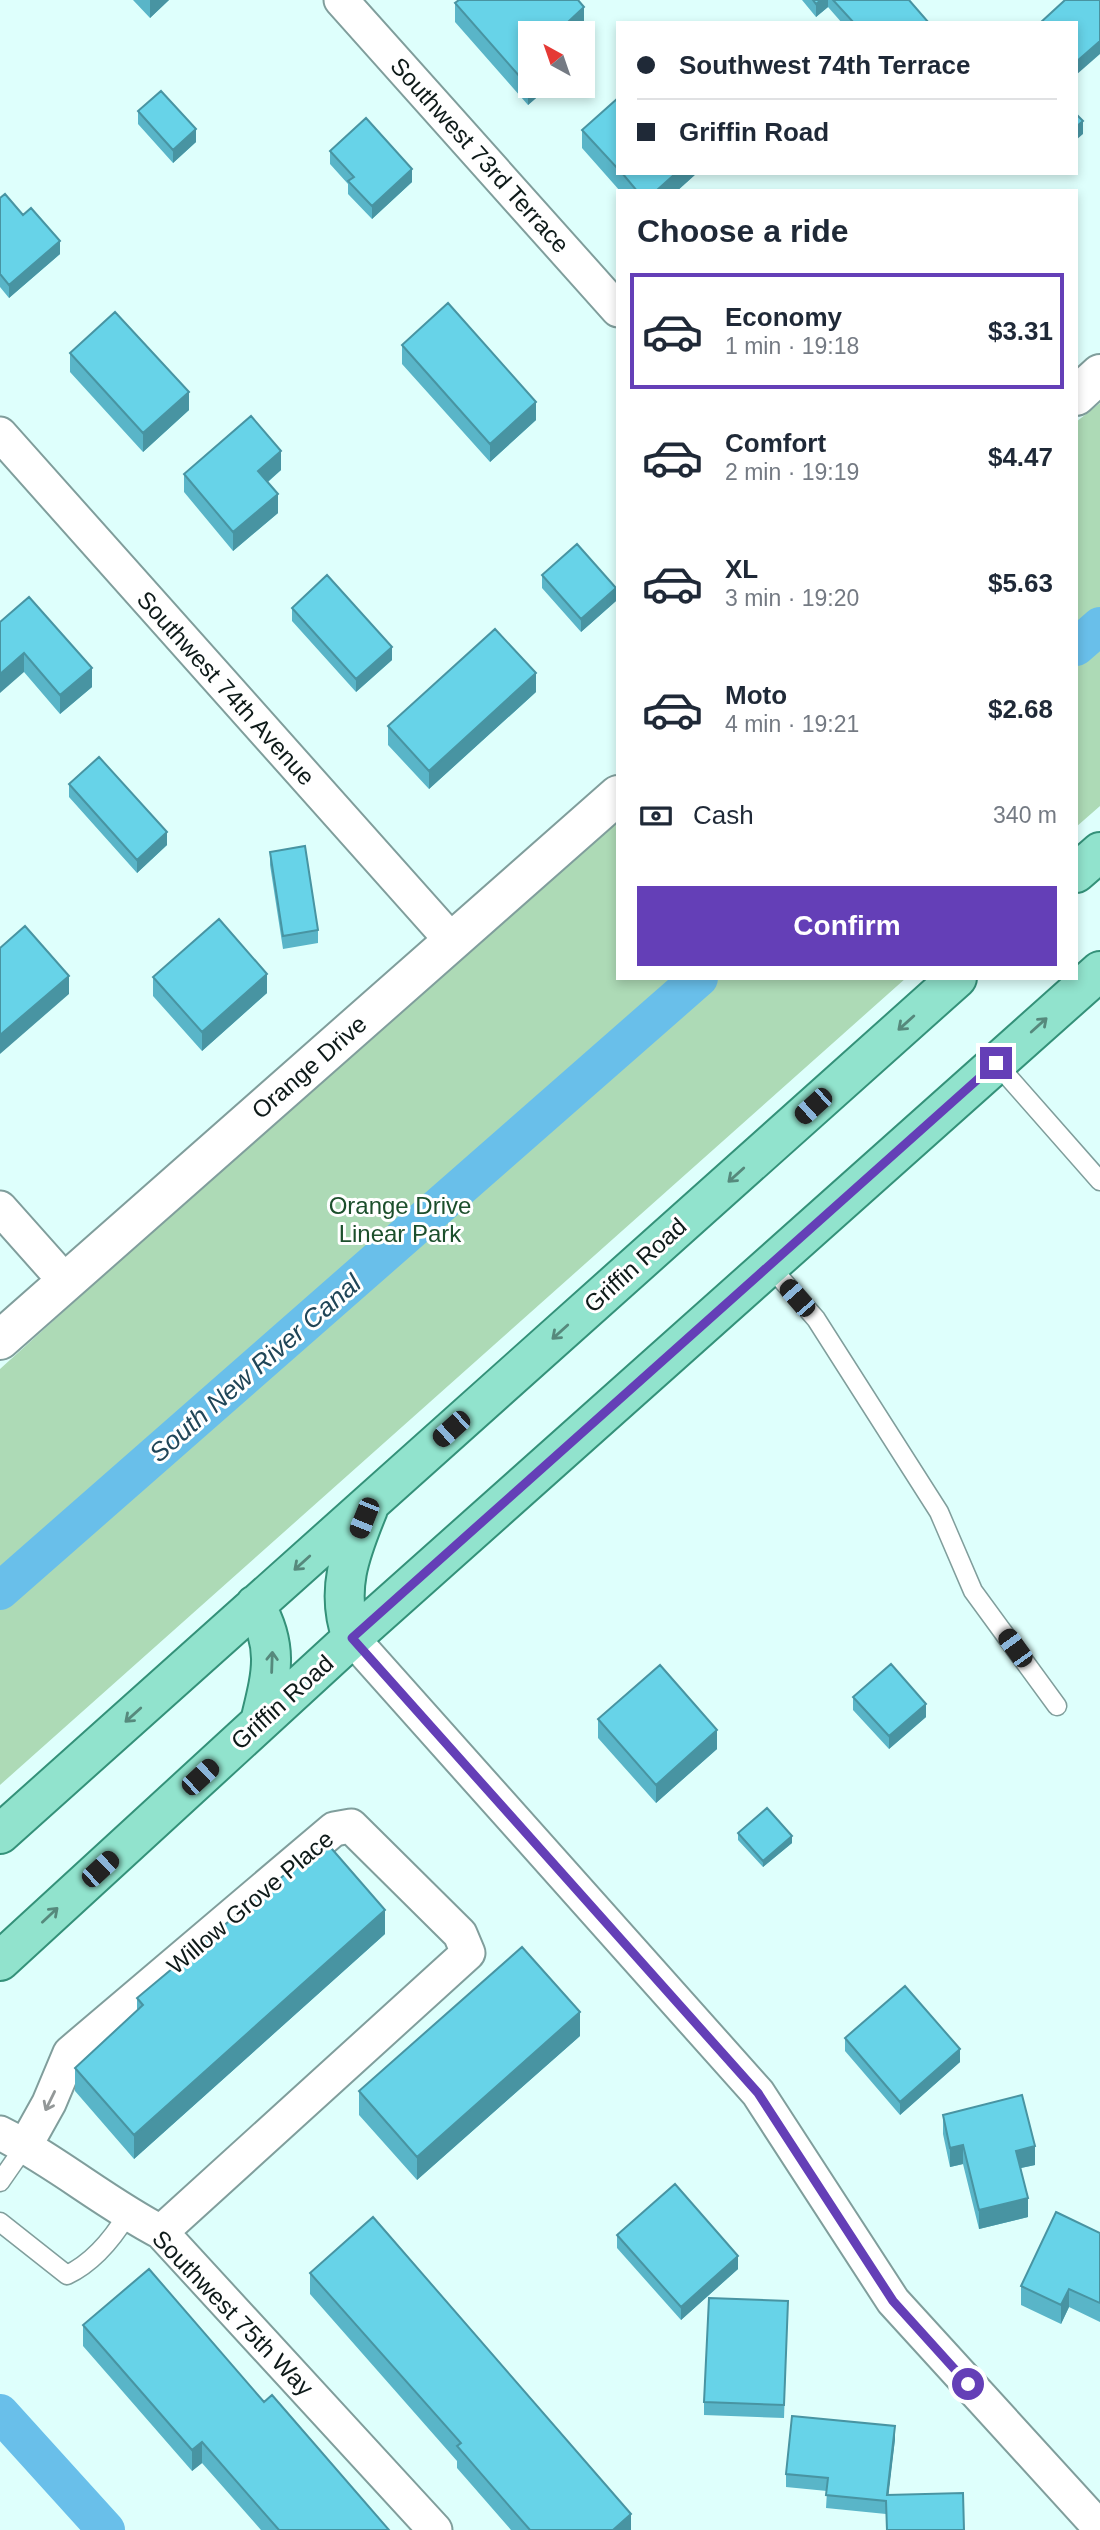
<!DOCTYPE html>
<html lang="en">
<head>
<meta charset="utf-8">
<style>
	body { margin:0; font-family:Helvetica,sans-serif; background:#f6f6f7; color:#1f2937; height:100vh; display:flex; flex-direction:column; font-size:26px; white-space:nowrap }
	* { box-sizing:border-box; margin:0 }
	p { font-size:23px; color:#747a83 }
	.icon { flex:none; width:38px; height:38px; fill:none; stroke:currentColor; stroke-width:2; stroke-linecap:round; stroke-linejoin:round }
	.map { position:relative; flex:1; overflow:hidden }
	.panel { position:absolute; left:616px; top:189px; width:462px; height:791px; display:flex; flex-direction:column; background:#fff; border-radius:0px; box-shadow:0 4px 10px #0003 }
	.panel>* { flex:none }
	.hud { position:absolute; left:616px; top:21px; width:462px; height:154px; border-radius:0px; box-shadow:0 4px 10px #0003; display:grid; align-content:center; height:154px; padding:0 21px; background:#fff }
	.needle { width:46px; rotate:320deg }
	.buttons { position:absolute; left:518px; top:21px; display:grid; gap:14px }
	.buttons a { display:grid; place-items:center; width:77px; height:77px; border-radius:0px; background:#fff; box-shadow:0 4px 10px #0003; font-size:35px }
	.end { position:absolute; width:32px; height:32px; margin:-16px; border:9px solid #643fb7; background:#fff; box-shadow:0 0 0 4px #fff }
	.from { border-radius:50% }
	.car { position:absolute; width:21px; height:42px; margin:-21px -10px; border-radius:9px; box-shadow:0 0 5px 2px #0007; background:linear-gradient(#222 24%,#8ab4d8 0 40%,#222 0 76%,#8ab4d8 0 86%,#222 0) }
	.hud b { display:flex; align-items:center; gap:24px; height:66px; font-size:26px }
	.hud b+b { border-top:2px solid #e0e1e3 }
	.hud i { width:18px; height:18px; background:#1f2937 }
	ul { padding:0; list-style:none }
	li { display:flex; align-items:center; gap:21px; height:116px; margin:0 14px 10px; padding:0 7px; border:4px solid transparent; border-radius:0px }
	li div { flex:1 }
	li b { display:block; font-size:26px }
	li em { font-style:normal; font-weight:600 }
	li.selected { border-color:#643fb7 }
	li>.icon { width:63px; height:63px; stroke-width:1.5 }
	h2 { padding:0 21px; font-size:32px; line-height:84px }
	.pay { display:flex; align-items:center; gap:18px; height:77px; padding:0 21px; font-size:26px }
	.pay p { margin-inline-start:auto }
	.button { display:flex; gap:14px; margin-top:auto; padding:14px 21px }
	.button a { flex:1; height:80px; border-radius:0px; background:#643fb7; color:#fff; font-size:28px; font-weight:600; line-height:80px; text-align:center }
	.map>svg:first-child { display:block }
	.green { fill:#addab6 }
	.lines { fill:none; stroke-linecap:round; stroke-linejoin:round }
	.canal { stroke:#69bfea; stroke-width:38 }
	.service-casing { stroke:#809e9c; stroke-width:21 }
	.minor-casing { stroke:#809e9c; stroke-width:37 }
	.tertiary-casing { stroke:#809e9c; stroke-width:42 }
	.primary-casing { stroke:#349179; stroke-width:42 }
	.service { stroke:#fff; stroke-width:18 }
	.minor { stroke:#fff; stroke-width:33 }
	.tertiary { stroke:#fff; stroke-width:38 }
	.primary { stroke:#91e3cd; stroke-width:38 }
	.wall { fill:#59b5c8 }
	.shaded-wall { fill:#4894a2 }
	.building { fill:#67d3e8; stroke:#4894a2; stroke-width:2 }
	.oneway { stroke:#56897c }
	.oneway2 { stroke:#939898 }
	.route { stroke:#643fb7; stroke-width:9 }
	.labels { text-anchor:middle; dominant-baseline:central; stroke-width:6; stroke-linejoin:round; paint-order:stroke }
	.street-label { font-size:24px; fill:#0e1a19; stroke:#fff }
	.park-label { font-size:24px; fill:#1c4f2c; stroke:#fff }
	.water-label { font-size:26px; font-style:italic; fill:#204658; stroke:#fff }
</style>
</head>
<body>
<div class="map">
<svg width="1100" height="2530" viewBox="0 0 1100 2530">
	<rect width="100%" height="100%" fill="#defffc"/>
	<path class="green" d="M 1100,403 L 1100,806 L 1076,827 L 1076,422 Z
		M 618,818 L 618,978 L 906,978 L 0,1785 L 0,1369 L 292,1105 Z"/>
	<g class="lines">
		<path class="canal" d="M 1076,647 L 1100,626
			M 0,1591 L 699,978
			M 0,2413 L 106,2530"/>
		<defs>
			<path id="service" d="M 996,1063 L 1100,1181
				M 769,1265 L 816,1319 L 939,1512 L 973,1591 L 1057,1706
				M 0,2182 L 25,2146
				M 0,2222 L 67,2275 C 92,2263 113,2238 127,2215"/>
			<path id="minor" d="M 341,0 L 618,310
				M 0,434 L 452,941
				M 0,1208 L 65,1281
				M 352,1638 L 758,2093 L 893,2301 L 1100,2528
				M 0,2133 C 56,2161 105,2203 161,2232 L 435,2530
				M 25,2146 L 49,2103 L 70,2053 L 334,1829 L 351,1826 L 460,1934 L 468,1953 L 161,2232"/>
			<path id="tertiary" d="M 1076,396 L 1100,374
				M 0,1340 L 618,795"/>
			<path id="primary" d="M 1076,873 L 1100,852
				M 255,1605 C 280,1648 271,1676 260,1722
				M 352,1638 C 335,1591 350,1553 368,1509
				M 0,1834 L 957,978
				M 0,1961 L 352,1638 L 1100,971"/>
		</defs>
		<use href="#service" class="service-casing"/>
		<use href="#minor" class="minor-casing"/>
		<use href="#tertiary" class="tertiary-casing"/>
		<use href="#primary" class="primary-casing"/>
		<use href="#service" class="service"/>
		<use href="#minor" class="minor"/>
		<use href="#tertiary" class="tertiary"/>
		<use href="#primary" class="primary"/>
	</g>
	<path class="wall" d="M 133,0 L 169,0 L 150,18 Z
		M 802,0 L 909,0 L 929,23 L 842,23 L 828,7 L 816,17 Z
		M 455,3 L 584,26 L 530,86 L 550,86 L 528,105 L 455,22 Z
		M 618,98 L 618,173 L 697,173 L 677,191 L 620,191 L 582,148 L 582,130 Z
		M 138,111 L 196,142 L 173,163 L 138,124 Z
		M 330,151 L 412,182 L 372,219 L 348,194 L 348,184 L 330,164 Z
		M 0,198 L 23,215 L 60,254 L 9,298 L 0,287 Z
		M 402,345 L 536,420 L 490,462 L 402,364 Z
		M 70,353 L 189,410 L 143,452 L 70,372 Z
		M 281,470 L 268,482 L 278,513 L 233,551 L 184,492 L 184,474 Z
		M 542,575 L 616,601 L 581,632 L 542,588 Z
		M 292,608 L 392,660 L 356,692 L 292,621 Z
		M 0,622 L 92,687 L 60,714 L 24,672 Z
		M 536,692 L 429,789 L 388,745 L 388,726 Z
		M 69,784 L 167,845 L 137,873 L 69,797 Z
		M 270,852 L 318,930 L 318,943 L 283,949 L 270,865 Z
		M 153,977 L 267,993 L 202,1051 L 153,996 Z
		M 853,1697 L 926,1717 L 889,1749 L 853,1710 Z
		M 598,1719 L 717,1749 L 656,1803 L 598,1738 Z
		M 738,1833 L 792,1843 L 763,1867 L 738,1840 Z
		M 385,1934 L 134,2159 L 75,2091 L 75,2068 L 137,2010 L 137,1998 Z
		M 580,2036 L 417,2180 L 359,2115 L 359,2091 Z
		M 845,2038 L 960,2062 L 900,2115 L 845,2051 Z
		M 943,2115 L 1035,2165 L 1021,2168 L 1028,2217 L 979,2229 L 963,2164 L 950,2167 L 943,2134 Z
		M 1100,2233 L 1100,2322 L 1069,2307 L 1061,2324 L 1021,2305 L 1021,2286 Z
		M 617,2235 L 738,2269 L 681,2320 L 617,2248 Z
		M 310,2273 L 631,2530 L 511,2530 L 457,2468 L 457,2461 L 310,2294 Z
		M 788,2301 L 784,2418 L 704,2415 L 704,2402 Z
		M 83,2325 L 264,2402 L 389,2530 L 261,2530 L 202,2463 L 192,2471 L 83,2346 Z
		M 895,2439 L 888,2495 L 964,2530 L 887,2530 L 886,2514 L 826,2508 L 827,2491 L 786,2487 L 786,2474 Z"/>
	<path class="shaded-wall" d="M 150,0 L 169,0 L 150,18 Z
		M 821,0 L 828,0 L 828,7 L 816,17 L 816,4 Z
		M 584,7 L 584,26 L 576,33 L 569,21 Z
		M 583,38 L 584,38 L 583,57 Z
		M 1100,41 L 1100,54 L 1076,75 L 1076,62 Z
		M 530,84 L 530,86 L 550,86 L 528,105 L 528,86 Z
		M 1083,121 L 1083,134 L 1076,140 L 1076,127 Z
		M 196,129 L 196,142 L 173,163 L 173,150 Z
		M 412,169 L 412,182 L 372,219 L 372,206 Z
		M 676,173 L 697,173 L 677,191 L 656,191 Z
		M 60,241 L 60,254 L 9,298 L 9,285 Z
		M 189,392 L 189,410 L 143,452 L 143,433 Z
		M 536,402 L 536,420 L 490,462 L 490,444 Z
		M 281,451 L 281,470 L 258,490 L 258,471 Z
		M 278,494 L 278,513 L 233,551 L 233,532 Z
		M 616,588 L 616,601 L 581,632 L 581,619 Z
		M 392,647 L 392,660 L 356,692 L 356,679 Z
		M 24,653 L 24,672 L 0,693 L 0,674 Z
		M 92,668 L 92,687 L 60,714 L 60,695 Z
		M 536,673 L 536,692 L 429,789 L 429,771 Z
		M 167,832 L 167,845 L 137,873 L 137,860 Z
		M 267,974 L 267,993 L 202,1051 L 202,1032 Z
		M 69,976 L 69,994 L 0,1054 L 0,1035 Z
		M 926,1704 L 926,1717 L 889,1749 L 889,1736 Z
		M 717,1730 L 717,1749 L 656,1803 L 656,1785 Z
		M 792,1836 L 792,1843 L 763,1867 L 763,1861 Z
		M 385,1910 L 385,1934 L 134,2159 L 134,2135 Z
		M 580,2012 L 580,2036 L 417,2180 L 417,2157 Z
		M 960,2049 L 960,2062 L 900,2115 L 900,2102 Z
		M 963,2145 L 963,2164 L 950,2167 L 950,2148 Z
		M 1035,2146 L 1035,2165 L 1016,2169 L 1016,2151 Z
		M 1028,2198 L 1028,2217 L 979,2229 L 979,2210 Z
		M 738,2256 L 738,2269 L 681,2320 L 681,2307 Z
		M 1069,2289 L 1069,2307 L 1061,2324 L 1061,2305 Z
		M 895,2426 L 895,2439 L 887,2508 L 887,2495 Z
		M 202,2442 L 202,2463 L 192,2471 L 192,2450 Z
		M 631,2514 L 631,2530 L 613,2530 Z"/>
	<path class="building" d="M 459,0 L 578,0 L 584,7 L 569,21 L 580,33 L 530,33 L 530,84 L 528,86 L 455,3 Z
		M 813,0 L 821,0 L 816,4 Z
		M 833,0 L 909,0 L 929,23 L 854,23 Z
		M 1065,0 L 1100,0 L 1100,41 L 1076,62 L 1076,23 L 1040,23 Z
		M 161,91 L 196,129 L 173,150 L 138,111 Z
		M 618,98 L 618,169 L 582,130 Z
		M 1076,114 L 1083,121 L 1076,127 Z
		M 366,118 L 412,169 L 372,206 L 348,181 L 354,177 L 330,151 Z
		M 622,173 L 676,173 L 656,191 L 637,191 Z
		M 5,194 L 23,215 L 31,208 L 60,241 L 9,285 L 0,274 L 0,198 Z
		M 448,303 L 536,402 L 490,444 L 402,345 Z
		M 115,312 L 189,392 L 143,433 L 70,353 Z
		M 251,416 L 281,451 L 258,471 L 278,494 L 233,532 L 184,474 Z
		M 577,544 L 616,588 L 581,619 L 542,575 Z
		M 327,575 L 392,647 L 356,679 L 292,608 Z
		M 29,597 L 92,668 L 60,695 L 24,653 L 0,674 L 0,622 Z
		M 495,629 L 536,673 L 429,771 L 388,726 Z
		M 99,757 L 167,832 L 137,860 L 69,784 Z
		M 305,846 L 318,930 L 283,936 L 270,852 Z
		M 219,919 L 267,974 L 202,1032 L 153,977 Z
		M 25,926 L 69,976 L 0,1035 L 0,948 Z
		M 891,1664 L 926,1704 L 889,1736 L 853,1697 Z
		M 660,1665 L 717,1730 L 656,1785 L 598,1719 Z
		M 767,1808 L 792,1836 L 763,1861 L 738,1833 Z
		M 325,1841 L 385,1910 L 134,2135 L 75,2068 L 143,2005 L 137,1998 Z
		M 522,1947 L 580,2012 L 417,2157 L 359,2091 Z
		M 905,1986 L 960,2049 L 900,2102 L 845,2038 Z
		M 1022,2095 L 1035,2146 L 1016,2151 L 1028,2198 L 979,2210 L 963,2145 L 950,2148 L 943,2115 Z
		M 675,2184 L 738,2256 L 681,2307 L 617,2235 Z
		M 1056,2212 L 1100,2233 L 1100,2303 L 1069,2289 L 1061,2305 L 1021,2286 Z
		M 373,2217 L 631,2514 L 613,2530 L 530,2530 L 457,2446 L 461,2443 L 310,2273 Z
		M 149,2269 L 264,2402 L 272,2395 L 389,2530 L 279,2530 L 202,2442 L 192,2450 L 83,2325 Z
		M 709,2298 L 788,2301 L 784,2405 L 704,2402 Z
		M 792,2416 L 895,2426 L 887,2495 L 963,2493 L 964,2530 L 887,2530 L 886,2501 L 826,2495 L 828,2478 L 786,2474 Z"/>
	<defs><path id="oneway-shaft" d="M-6 0H5M1.5-3L5.5 0L1.5 3" fill="none" stroke-width="1.6" stroke-linecap="round" stroke-linejoin="round" transform="scale(1.75)"/></defs>
	<g class="oneway">
		<use href="#oneway-shaft" transform="translate(906 1023) rotate(138)"/>
		<use href="#oneway-shaft" transform="translate(1039 1025) rotate(-42)"/>
		<use href="#oneway-shaft" transform="translate(736 1175) rotate(138)"/>
		<use href="#oneway-shaft" transform="translate(560 1332) rotate(138)"/>
		<use href="#oneway-shaft" transform="translate(302 1563) rotate(138)"/>
		<use href="#oneway-shaft" transform="translate(272 1662) rotate(-88)"/>
		<use href="#oneway-shaft" transform="translate(133 1715) rotate(138)"/>
		<use href="#oneway-shaft" transform="translate(50 1915) rotate(-43)"/>
	</g>
	<use class="oneway2" href="#oneway-shaft" transform="translate(50 2101) rotate(116)"/>
	<g class="lines">
		<path class="route" d="M 968,2384 L 893,2301 L 758,2093 L 352,1638 L 996,1063"/>
	</g>
	<g class="labels">
		<g class="street-label">
			<text transform="translate(480 155) rotate(48)">Southwest 73rd Terrace</text>
			<text transform="translate(226 688) rotate(48)">Southwest 74th Avenue</text>
			<text transform="translate(309 1067) rotate(-41)">Orange Drive</text>
			<text transform="translate(635 1265) rotate(-42)">Griffin Road</text>
			<text transform="translate(282 1702) rotate(-42)">Griffin Road</text>
			<text transform="translate(250 1902) rotate(-40)">Willow Grove Place</text>
			<text transform="translate(233 2313) rotate(46)">Southwest 75th Way</text>
		</g>
		<g class="park-label">
			<text x="400" y="1205">Orange Drive<tspan x="400" dy="28">Linear Park</tspan></text>
		</g>
		<g class="water-label">
			<text transform="translate(255 1368) rotate(-41)">South New River Canal</text>
		</g>
	</g>
</svg>
<div class="buttons">
<a><svg class="needle" viewBox="-14 -14 28 28"><path d="M0-13l5 13h-10z" fill="#e53935"/><path d="M0 13l5-13h-10z" fill="#747a83"/></svg></a>
</div>
<i class="end from" style="left:968px;top:2384px"></i>
<i class="end" style="left:996px;top:1063px"></i>
<i class="car" style="left:813px;top:1106px;rotate:228deg"></i>
<i class="car" style="left:797px;top:1298px;rotate:319deg"></i>
<i class="car" style="left:451px;top:1429px;rotate:228deg"></i>
<i class="car" style="left:364px;top:1518px;rotate:202deg"></i>
<i class="car" style="left:1015px;top:1648px;rotate:324deg"></i>
<i class="car" style="left:200px;top:1777px;rotate:47deg"></i>
<i class="car" style="left:100px;top:1869px;rotate:47deg"></i>
<div class="hud">
<b><i class="from"></i>Southwest 74th Terrace</b>
<b><i></i>Griffin Road</b>
</div>
<section class="panel">
<h2>Choose a ride</h2>
<ul>
<li class="selected"><svg class="icon" aria-label="car" viewBox="0 0 24 24"><path d="M5 17H2v-5l4-1 3-4h7l3 4 3 1v5h-3M9 17h6M6 11h13"/><circle cx="7" cy="17" r="2"/><circle cx="17" cy="17" r="2"/></svg><div><b>Economy</b><p>1 min · 19:18</p></div><em>$3.31</em></li>
<li><svg class="icon" aria-label="car" viewBox="0 0 24 24"><path d="M5 17H2v-5l4-1 3-4h7l3 4 3 1v5h-3M9 17h6M6 11h13"/><circle cx="7" cy="17" r="2"/><circle cx="17" cy="17" r="2"/></svg><div><b>Comfort</b><p>2 min · 19:19</p></div><em>$4.47</em></li>
<li><svg class="icon" aria-label="car" viewBox="0 0 24 24"><path d="M5 17H2v-5l4-1 3-4h7l3 4 3 1v5h-3M9 17h6M6 11h13"/><circle cx="7" cy="17" r="2"/><circle cx="17" cy="17" r="2"/></svg><div><b>XL</b><p>3 min · 19:20</p></div><em>$5.63</em></li>
<li><svg class="icon" aria-label="car" viewBox="0 0 24 24"><path d="M5 17H2v-5l4-1 3-4h7l3 4 3 1v5h-3M9 17h6M6 11h13"/><circle cx="7" cy="17" r="2"/><circle cx="17" cy="17" r="2"/></svg><div><b>Moto</b><p>4 min · 19:21</p></div><em>$2.68</em></li>
</ul>
<div class="pay"><svg class="icon" aria-label="cash" viewBox="0 0 24 24"><path d="M3 7h18v10H3z"/><circle cx="12" cy="12" r="2"/></svg>Cash<p>340 m</p></div>
<div class="button"><a>Confirm</a></div>
</section>
</div>
</body>
</html>
